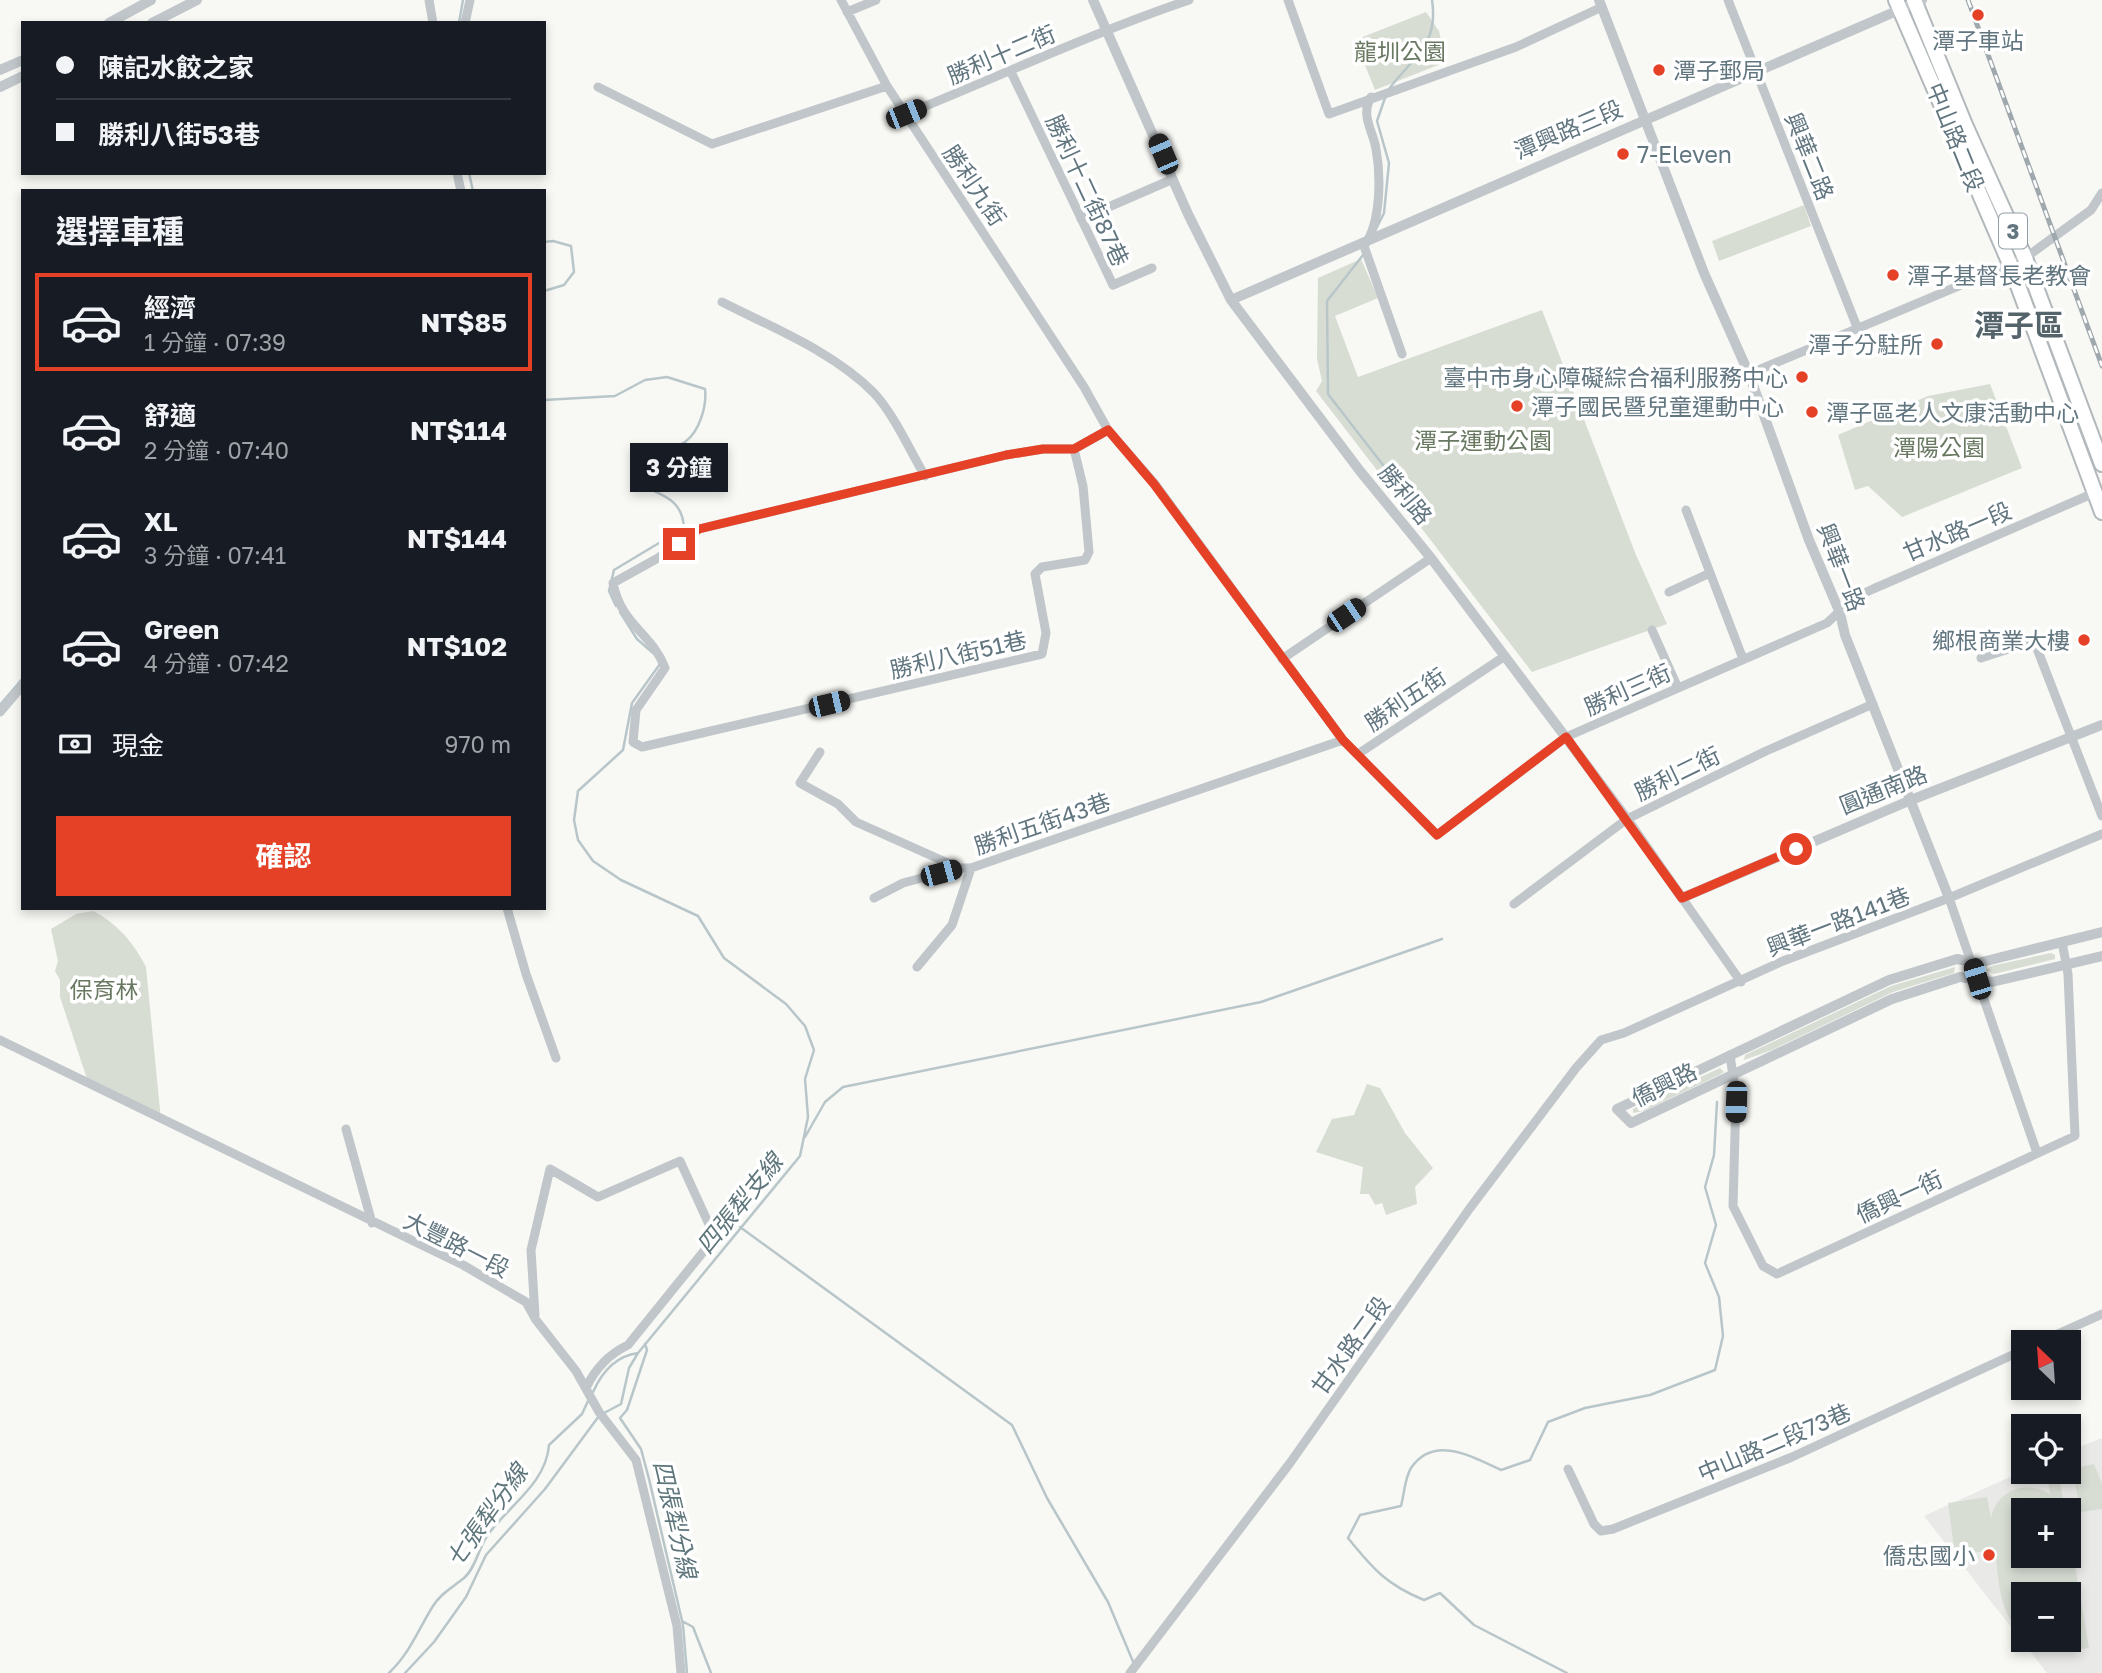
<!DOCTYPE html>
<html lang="zh-TW">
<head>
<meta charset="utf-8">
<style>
	body { margin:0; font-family:"Golos Text","Noto Sans TC",sans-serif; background:#242831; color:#f1f3f6; height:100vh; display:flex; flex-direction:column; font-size:26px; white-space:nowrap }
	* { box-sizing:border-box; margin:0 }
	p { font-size:23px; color:#9ea1a6 }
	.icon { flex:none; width:38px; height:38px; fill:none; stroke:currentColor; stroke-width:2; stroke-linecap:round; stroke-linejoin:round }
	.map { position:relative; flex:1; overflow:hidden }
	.sheet { position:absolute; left:21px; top:189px; width:525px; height:721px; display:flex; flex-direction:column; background:#171b24; border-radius:0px; box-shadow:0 4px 10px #0003 }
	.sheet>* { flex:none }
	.guide { position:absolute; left:21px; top:21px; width:525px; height:154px; border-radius:0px; box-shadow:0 4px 10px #0003; display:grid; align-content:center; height:154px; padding:0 35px; background:#171b24 }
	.needle { width:46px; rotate:335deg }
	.controls { position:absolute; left:2011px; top:1330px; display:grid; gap:14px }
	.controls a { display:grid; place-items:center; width:70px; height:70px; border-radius:0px; background:#171b24; box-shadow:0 4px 10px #0003; font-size:35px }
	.end { position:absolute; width:32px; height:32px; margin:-16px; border:9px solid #e54127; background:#fff; box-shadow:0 0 0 4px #fff }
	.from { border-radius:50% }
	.bubble { position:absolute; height:49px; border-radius:0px; background:#171b24; box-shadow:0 4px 10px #0003; font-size:23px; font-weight:700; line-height:49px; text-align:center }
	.car { position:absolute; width:21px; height:42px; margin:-21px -10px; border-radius:9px; box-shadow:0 0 5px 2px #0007; background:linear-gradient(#222 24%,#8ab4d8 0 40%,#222 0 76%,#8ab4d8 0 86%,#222 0) }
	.guide b { display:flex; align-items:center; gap:24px; height:66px; font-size:26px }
	.guide b+b { border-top:2px solid #363941 }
	.guide i { width:18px; height:18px; background:#f1f3f6 }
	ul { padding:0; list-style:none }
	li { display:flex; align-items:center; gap:21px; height:98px; margin:0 14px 10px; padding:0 21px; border:4px solid transparent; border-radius:0px }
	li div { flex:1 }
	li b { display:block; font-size:26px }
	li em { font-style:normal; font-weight:700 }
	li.active { border-color:#e54127 }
	li>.icon { width:63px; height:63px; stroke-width:1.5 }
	h2 { padding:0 35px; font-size:32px; line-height:84px }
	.pay { display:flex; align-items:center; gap:18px; height:77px; padding:0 35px; font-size:26px }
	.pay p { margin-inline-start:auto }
	.button { display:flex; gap:14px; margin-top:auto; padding:14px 35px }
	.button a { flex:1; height:80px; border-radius:0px; background:#e54127; color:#fff; font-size:28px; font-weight:700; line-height:80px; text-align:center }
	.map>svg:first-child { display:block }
	.built { fill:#e9e9e8; fill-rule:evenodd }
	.green { fill:#d8ddd4 }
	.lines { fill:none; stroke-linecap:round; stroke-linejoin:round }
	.stream { stroke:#b8c6c9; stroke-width:2.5 }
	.primary-casing { stroke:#b2b8bb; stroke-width:18 }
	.minor { stroke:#c0c6c9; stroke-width:9 }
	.tertiary { stroke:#c0c6c9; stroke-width:10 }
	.primary { stroke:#fff; stroke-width:14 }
	.rail-casing { stroke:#9fa8ad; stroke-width:5 }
	.rail { stroke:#fff; stroke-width:2.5; stroke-dasharray:8; stroke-linecap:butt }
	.route { stroke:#e54127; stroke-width:9 }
	.poi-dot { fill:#e54127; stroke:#fff; stroke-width:2.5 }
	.labels { text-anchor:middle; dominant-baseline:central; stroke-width:7; stroke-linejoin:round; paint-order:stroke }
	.shield { fill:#fff; stroke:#919fa6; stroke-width:2 }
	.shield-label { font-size:21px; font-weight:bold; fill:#627680 }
	.poi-label { font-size:23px; fill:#627680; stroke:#fff; text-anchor:start }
	.park-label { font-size:23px; fill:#687861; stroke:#fff }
	.street-label { font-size:23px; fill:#627680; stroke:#fff }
	.water-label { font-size:24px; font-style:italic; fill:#5e767b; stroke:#fff }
	.district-label { font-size:30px; font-weight:bold; fill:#55646b; stroke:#fff }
</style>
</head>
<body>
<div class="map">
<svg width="2102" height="1673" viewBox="0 0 2102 1673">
	<rect width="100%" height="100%" fill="#f8f8f5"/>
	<path class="built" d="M 2102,1438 L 2102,1673 L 2047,1673 L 1924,1516 L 2023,1471 L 2068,1472 L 2069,1451 ZM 2023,1510 L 2068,1510 L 2068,1556 L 2023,1556 ZM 2023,1594 L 2068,1594 L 2068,1640 L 2023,1640 Z"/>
	<path class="green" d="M 1426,12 L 1439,31 L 1446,62 L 1375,90 L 1355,40 Z
		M 1804,205 L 1811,226 L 1719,261 L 1712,241 Z
		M 1361,259 L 1378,298 L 1335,316 L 1358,377 L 1542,310 L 1636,555 L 1667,624 L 1532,672 L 1316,391 L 1322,381 L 1317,359 L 1318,278 Z
		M 1990,384 L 2022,468 L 1902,517 L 1868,486 L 1855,490 L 1838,435 L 1928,396 Z
		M 93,911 C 117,923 134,943 146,967 L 161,1120 L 88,1082 L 60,997 L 60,980 L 55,971 L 58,961 L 51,929 L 76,914 Z
		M 2051,953 L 2055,955 L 2055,959 L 1994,974 L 1986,970 L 1991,966 Z
		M 1955,967 L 1954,973 L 1893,992 L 1772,1050 L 1744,1060 L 1745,1055 L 1891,986 Z
		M 1720,1068 L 1724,1072 L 1719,1075 L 1644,1111 L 1633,1113 L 1633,1109 L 1638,1106 Z
		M 1367,1084 L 1380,1088 L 1405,1133 L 1433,1168 L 1415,1187 L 1417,1204 L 1386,1215 L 1382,1203 L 1375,1205 L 1369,1194 L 1360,1194 L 1363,1167 L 1316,1152 L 1332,1119 L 1354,1115 Z
		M 2094,1464 L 2102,1484 L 2102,1509 L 2081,1512 L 2072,1469 Z
		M 2058,1472 L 2065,1510 L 2023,1510 L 2023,1556 L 2068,1556 L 2069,1530 L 2089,1648 L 2076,1650 L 2071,1624 L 2069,1626 L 2068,1594 L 2023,1594 L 2023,1632 C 1998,1617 1999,1577 1995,1550 L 1955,1555 L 1948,1503 L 1987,1497 L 1991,1518 C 1997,1489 2026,1480 2050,1494 L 2047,1474 Z"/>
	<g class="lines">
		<path class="stream" d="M 459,23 L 463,0
			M 1389,89 C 1413,57 1439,45 1432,0
			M 469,173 L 473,191
			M 1377,227 L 1384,213 L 1389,163 L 1377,121 L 1386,95
			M 544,242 L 553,241 L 571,246 L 574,272 L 564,285 L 544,291
			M 1363,255 L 1327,301 L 1328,394 L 1414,505
			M 544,400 L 615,396 L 645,380 L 667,377 L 705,389 C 707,405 700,431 685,442 C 672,451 639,451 637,472 C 635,497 682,485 684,528 L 614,570 L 609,591 L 616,606
			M 620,612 L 637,639 L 653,653
			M 0,705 L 23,678
			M 805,1137 L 825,1102 L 843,1087 L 1261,1002 L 1442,939
			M 740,1227 L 1012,1425 L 1047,1498 L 1108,1602 L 1134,1664
			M 645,1344 L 647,1350 L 627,1410 L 620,1418 L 641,1449 L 649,1479 L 683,1625 L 687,1673
			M 593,1392 C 602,1372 615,1356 638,1353
			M 604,1413 L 621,1404 L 629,1368 L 638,1353 L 800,1156 L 808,1117 L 805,1079 L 814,1050 L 805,1026 L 786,1004 L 724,958 L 698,916 L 621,880 L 593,861 L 578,840 L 574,820 L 578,791 L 623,750 L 632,703 L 660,664
			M 682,1621 L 693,1627 L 711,1673
			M 389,1673 C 410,1653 418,1630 433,1606 C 440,1594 453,1587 464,1578 C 475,1569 479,1548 487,1536 C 508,1506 546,1484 549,1445 L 582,1414 L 588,1401
			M 405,1673 L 434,1642 L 466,1597 L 486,1555 L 545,1489 L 599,1416
			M 1567,1673 L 1474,1625 L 1440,1593 L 1424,1600 C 1387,1585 1373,1569 1348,1538 L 1360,1515 L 1401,1506 C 1404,1495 1405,1477 1411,1468 C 1434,1434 1473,1457 1501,1470 L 1530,1460 L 1548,1422 L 1585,1408 L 1650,1395 L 1715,1370 L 1723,1336 L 1719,1297 L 1705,1263 L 1716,1225 L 1705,1187 L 1714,1155 L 1717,1102"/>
		<defs>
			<path id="primary" d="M 1896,0 L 2010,264 L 2102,512
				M 1914,0 L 1965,125 L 2025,258 L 2102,464"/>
		</defs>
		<use href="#primary" class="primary-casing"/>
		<path class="minor" d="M 429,0 L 433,23
			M 841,0 L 887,86 L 1084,387 L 1108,430 L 1155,484 L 1343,740 L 1437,835 L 1566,737 L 1827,623 L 1854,598 L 1873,589 L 2094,493
			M 1288,0 L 1329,114 L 1516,47 L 1602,7
			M 1728,0 L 1857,327
			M 847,12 L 876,0
			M 465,23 L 470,0
			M 1011,72 L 1113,285 L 1152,268
			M 598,87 L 712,144 L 887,86
			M 1371,97 C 1360,116 1373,130 1376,149 C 1381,176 1381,224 1364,246 L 1402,354
			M 906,114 C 1000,76 1092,33 1189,0
			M 457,173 L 461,191
			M 1081,219 L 1173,179
			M 722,302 C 773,328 834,352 874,393 C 895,416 909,449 925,476
			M 1749,374 L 2025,258 L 2091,210 L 2102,193
			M 1074,449 L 1083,486 L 1089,552 L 1085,560 L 1042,567 L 1035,574 L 1046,633 L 1042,654 L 642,747 L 633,742 L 636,710 L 665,668 C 652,633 621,625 613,583 L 658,558 L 699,529 L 1006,455 L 1043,449 L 1074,449 L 1108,430
			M 1686,510 L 1743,659
			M 1669,592 L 1710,573
			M 1652,630 L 1678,688
			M 1981,658 L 2024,644 L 2036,646 L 2102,816
			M 1282,659 L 1431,558
			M 0,712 L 23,685
			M 820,752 L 800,783 L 838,804 L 856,822 L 959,868 L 971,868 L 1343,740
			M 1358,754 L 1505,656
			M 874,898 L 903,883 L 959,868
			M 1682,898 L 1741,982
			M 1949,898 L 2037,1153
			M 1514,904 L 1627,819 L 1766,751 L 1873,704
			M 507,908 L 526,974 L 556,1058
			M 917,967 L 952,925 L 971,868
			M 0,1040 L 463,1265 L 526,1302 L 536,1320 L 576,1371 L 599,1412 L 636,1460 L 677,1626 L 681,1673
			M 1730,1055 L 1736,1097 L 1733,1206 L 1763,1266 L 1777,1274 L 2075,1136 L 2068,974 L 2062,942
			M 346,1129 L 372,1223
			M 535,1315 L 531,1250 L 550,1169 L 598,1197 L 680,1161 L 712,1231 L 712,1241 L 628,1345 C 609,1354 595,1369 586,1388
			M 2040,1342 L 2102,1314
			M 1568,1469 L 1594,1524 L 1601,1531 L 1613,1529 L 1792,1457 L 2023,1350
			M 1130,1673 L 1290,1463 L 1470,1208 L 1576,1068 L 1601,1040 L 1624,1033 L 1783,961 L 1949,898 L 2102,834"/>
		<path class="tertiary" d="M 1093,0 L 1188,214 L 1231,300 L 1360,471 L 1431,558 L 1627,819 L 1682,898 L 1911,800 L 2102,725
			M 1599,0 L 1704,273 L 1749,374 L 1809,540 L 1840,613 L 1845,635 L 1949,898
			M 109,23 L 151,0
			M 152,23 L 197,0
			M 0,70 L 23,60
			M 0,87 L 23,76
			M 1231,300 L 1922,0
			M 2102,932 L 1978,963 L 1957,959 L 1889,980 L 1617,1109 L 1631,1123 L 1892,999 L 1960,977 L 1992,982 L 2102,956"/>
		<use href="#primary" class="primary"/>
		<defs>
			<path id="rail" d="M 1968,0 L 2102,366"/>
		</defs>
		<use href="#rail" class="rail-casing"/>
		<use href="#rail" class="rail"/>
	</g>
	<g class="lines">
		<path class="route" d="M 679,544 L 699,529 L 1006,455 L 1043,449 L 1074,449 L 1108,430 L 1154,484 L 1343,740 L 1437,835 L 1566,737 L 1682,898 L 1796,849"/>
	</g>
	<g class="poi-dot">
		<circle cx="1978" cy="15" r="7"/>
		<circle cx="1659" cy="70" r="7"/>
		<circle cx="1623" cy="154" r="7"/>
		<circle cx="1893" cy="275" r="7"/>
		<circle cx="1937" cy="344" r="7"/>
		<circle cx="1802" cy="377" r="7"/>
		<circle cx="1517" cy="406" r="7"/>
		<circle cx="1812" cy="412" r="7"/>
		<circle cx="2084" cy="640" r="7"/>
		<circle cx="1989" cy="1555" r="7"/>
	</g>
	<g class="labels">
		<rect class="shield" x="1999" y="213.5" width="28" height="35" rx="5"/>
		<g class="shield-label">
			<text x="2013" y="231">3</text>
		</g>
		<g class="poi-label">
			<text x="1978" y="40" text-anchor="middle">潭子車站</text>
			<text x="1673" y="70">潭子郵局</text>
			<text x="1637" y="154">7-Eleven</text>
			<text x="1907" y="275">潭子基督長老教會</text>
			<text x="1923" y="344" text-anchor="end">潭子分駐所</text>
			<text x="1788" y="377" text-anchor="end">臺中市身心障礙綜合福利服務中心</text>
			<text x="1531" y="406">潭子國民暨兒童運動中心</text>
			<text x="1826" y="412">潭子區老人文康活動中心</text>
			<text x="2070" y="640" text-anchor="end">鄉根商業大樓</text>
			<text x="1975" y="1555" text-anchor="end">僑忠國小</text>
		</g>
		<g class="park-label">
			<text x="1400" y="51">龍圳公園</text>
			<text x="1483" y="440">潭子運動公園</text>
			<text x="1939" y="447">潭陽公園</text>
			<text x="104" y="989">保育林</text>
		</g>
		<g class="street-label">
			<text transform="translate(1001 54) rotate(-23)">勝利十二街</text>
			<text transform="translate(1568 129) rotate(-23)">潭興路三段</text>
			<text transform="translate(1956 137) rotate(68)">中山路二段</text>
			<text transform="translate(1810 156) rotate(68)">興華二路</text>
			<text transform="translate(975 185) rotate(56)">勝利九街</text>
			<text transform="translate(1088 190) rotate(65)">勝利十二街87巷</text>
			<text transform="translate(1406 494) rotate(51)">勝利路</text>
			<text transform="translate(1957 531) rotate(-23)">甘水路一段</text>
			<text transform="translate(1842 567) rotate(69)">興華一路</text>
			<text transform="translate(958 654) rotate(-13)">勝利八街51巷</text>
			<text transform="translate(1627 689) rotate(-24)">勝利三街</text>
			<text transform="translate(1405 699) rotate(-34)">勝利五街</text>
			<text transform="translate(1677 773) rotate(-26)">勝利二街</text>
			<text transform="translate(1883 789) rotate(-22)">圓通南路</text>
			<text transform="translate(1042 823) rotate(-19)">勝利五街43巷</text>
			<text transform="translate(1838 921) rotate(-21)">興華一路141巷</text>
			<text transform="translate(1664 1084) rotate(-26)">僑興路</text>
			<text transform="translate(1899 1196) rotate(-25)">僑興一街</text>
			<text transform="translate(457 1244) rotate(27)">大豐路一段</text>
			<text transform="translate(1350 1345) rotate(-54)">甘水路二段</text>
			<text transform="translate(1774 1442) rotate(-23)">中山路二段73巷</text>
		</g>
		<g class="water-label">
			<text transform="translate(739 1203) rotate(-51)">四張犁支線</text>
			<text transform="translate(486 1515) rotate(-54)">七張犁分線</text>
			<text transform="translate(676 1519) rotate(77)">四張犁分線</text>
		</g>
		<g class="district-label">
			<text x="2019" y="325">潭子區</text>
		</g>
	</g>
</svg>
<div class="controls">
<a><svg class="needle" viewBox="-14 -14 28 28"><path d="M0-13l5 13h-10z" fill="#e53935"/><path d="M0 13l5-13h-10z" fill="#9ea1a6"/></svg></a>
<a><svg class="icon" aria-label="locate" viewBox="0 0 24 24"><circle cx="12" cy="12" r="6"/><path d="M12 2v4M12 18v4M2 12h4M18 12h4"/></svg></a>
<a>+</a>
<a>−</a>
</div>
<i class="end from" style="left:1796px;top:849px"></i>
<i class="end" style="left:679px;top:544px"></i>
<div class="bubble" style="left:630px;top:443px;width:98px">3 分鐘</div>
<i class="car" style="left:906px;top:114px;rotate:68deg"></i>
<i class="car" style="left:1163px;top:154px;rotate:337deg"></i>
<i class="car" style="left:1346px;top:615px;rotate:56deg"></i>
<i class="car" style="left:829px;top:704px;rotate:77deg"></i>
<i class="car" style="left:941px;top:873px;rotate:75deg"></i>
<i class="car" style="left:1977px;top:979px;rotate:343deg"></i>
<i class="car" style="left:1736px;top:1102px;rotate:182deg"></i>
<div class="guide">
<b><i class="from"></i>陳記水餃之家</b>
<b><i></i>勝利八街53巷</b>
</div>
<section class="sheet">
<h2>選擇車種</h2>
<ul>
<li class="active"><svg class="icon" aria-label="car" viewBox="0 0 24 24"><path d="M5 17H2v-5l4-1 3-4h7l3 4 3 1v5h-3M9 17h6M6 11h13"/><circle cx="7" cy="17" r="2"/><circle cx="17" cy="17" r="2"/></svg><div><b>經濟</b><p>1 分鐘 · 07:39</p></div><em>NT$85</em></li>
<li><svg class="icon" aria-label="car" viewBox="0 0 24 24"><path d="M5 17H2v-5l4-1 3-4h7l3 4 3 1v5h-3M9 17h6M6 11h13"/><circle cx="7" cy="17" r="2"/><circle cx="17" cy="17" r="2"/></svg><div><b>舒適</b><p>2 分鐘 · 07:40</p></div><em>NT$114</em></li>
<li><svg class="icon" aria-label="car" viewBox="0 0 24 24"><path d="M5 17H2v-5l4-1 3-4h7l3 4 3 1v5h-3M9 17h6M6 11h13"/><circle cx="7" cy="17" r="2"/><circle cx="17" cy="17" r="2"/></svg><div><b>XL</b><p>3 分鐘 · 07:41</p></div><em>NT$144</em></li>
<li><svg class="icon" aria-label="car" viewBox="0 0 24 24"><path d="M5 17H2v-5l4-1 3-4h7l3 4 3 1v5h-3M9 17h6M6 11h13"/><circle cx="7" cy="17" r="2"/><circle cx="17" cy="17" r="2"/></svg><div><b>Green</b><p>4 分鐘 · 07:42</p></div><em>NT$102</em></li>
</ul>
<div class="pay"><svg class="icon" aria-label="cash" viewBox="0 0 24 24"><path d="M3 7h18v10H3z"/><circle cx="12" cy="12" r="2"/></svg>現金<p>970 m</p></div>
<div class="button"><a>確認</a></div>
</section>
</div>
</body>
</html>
